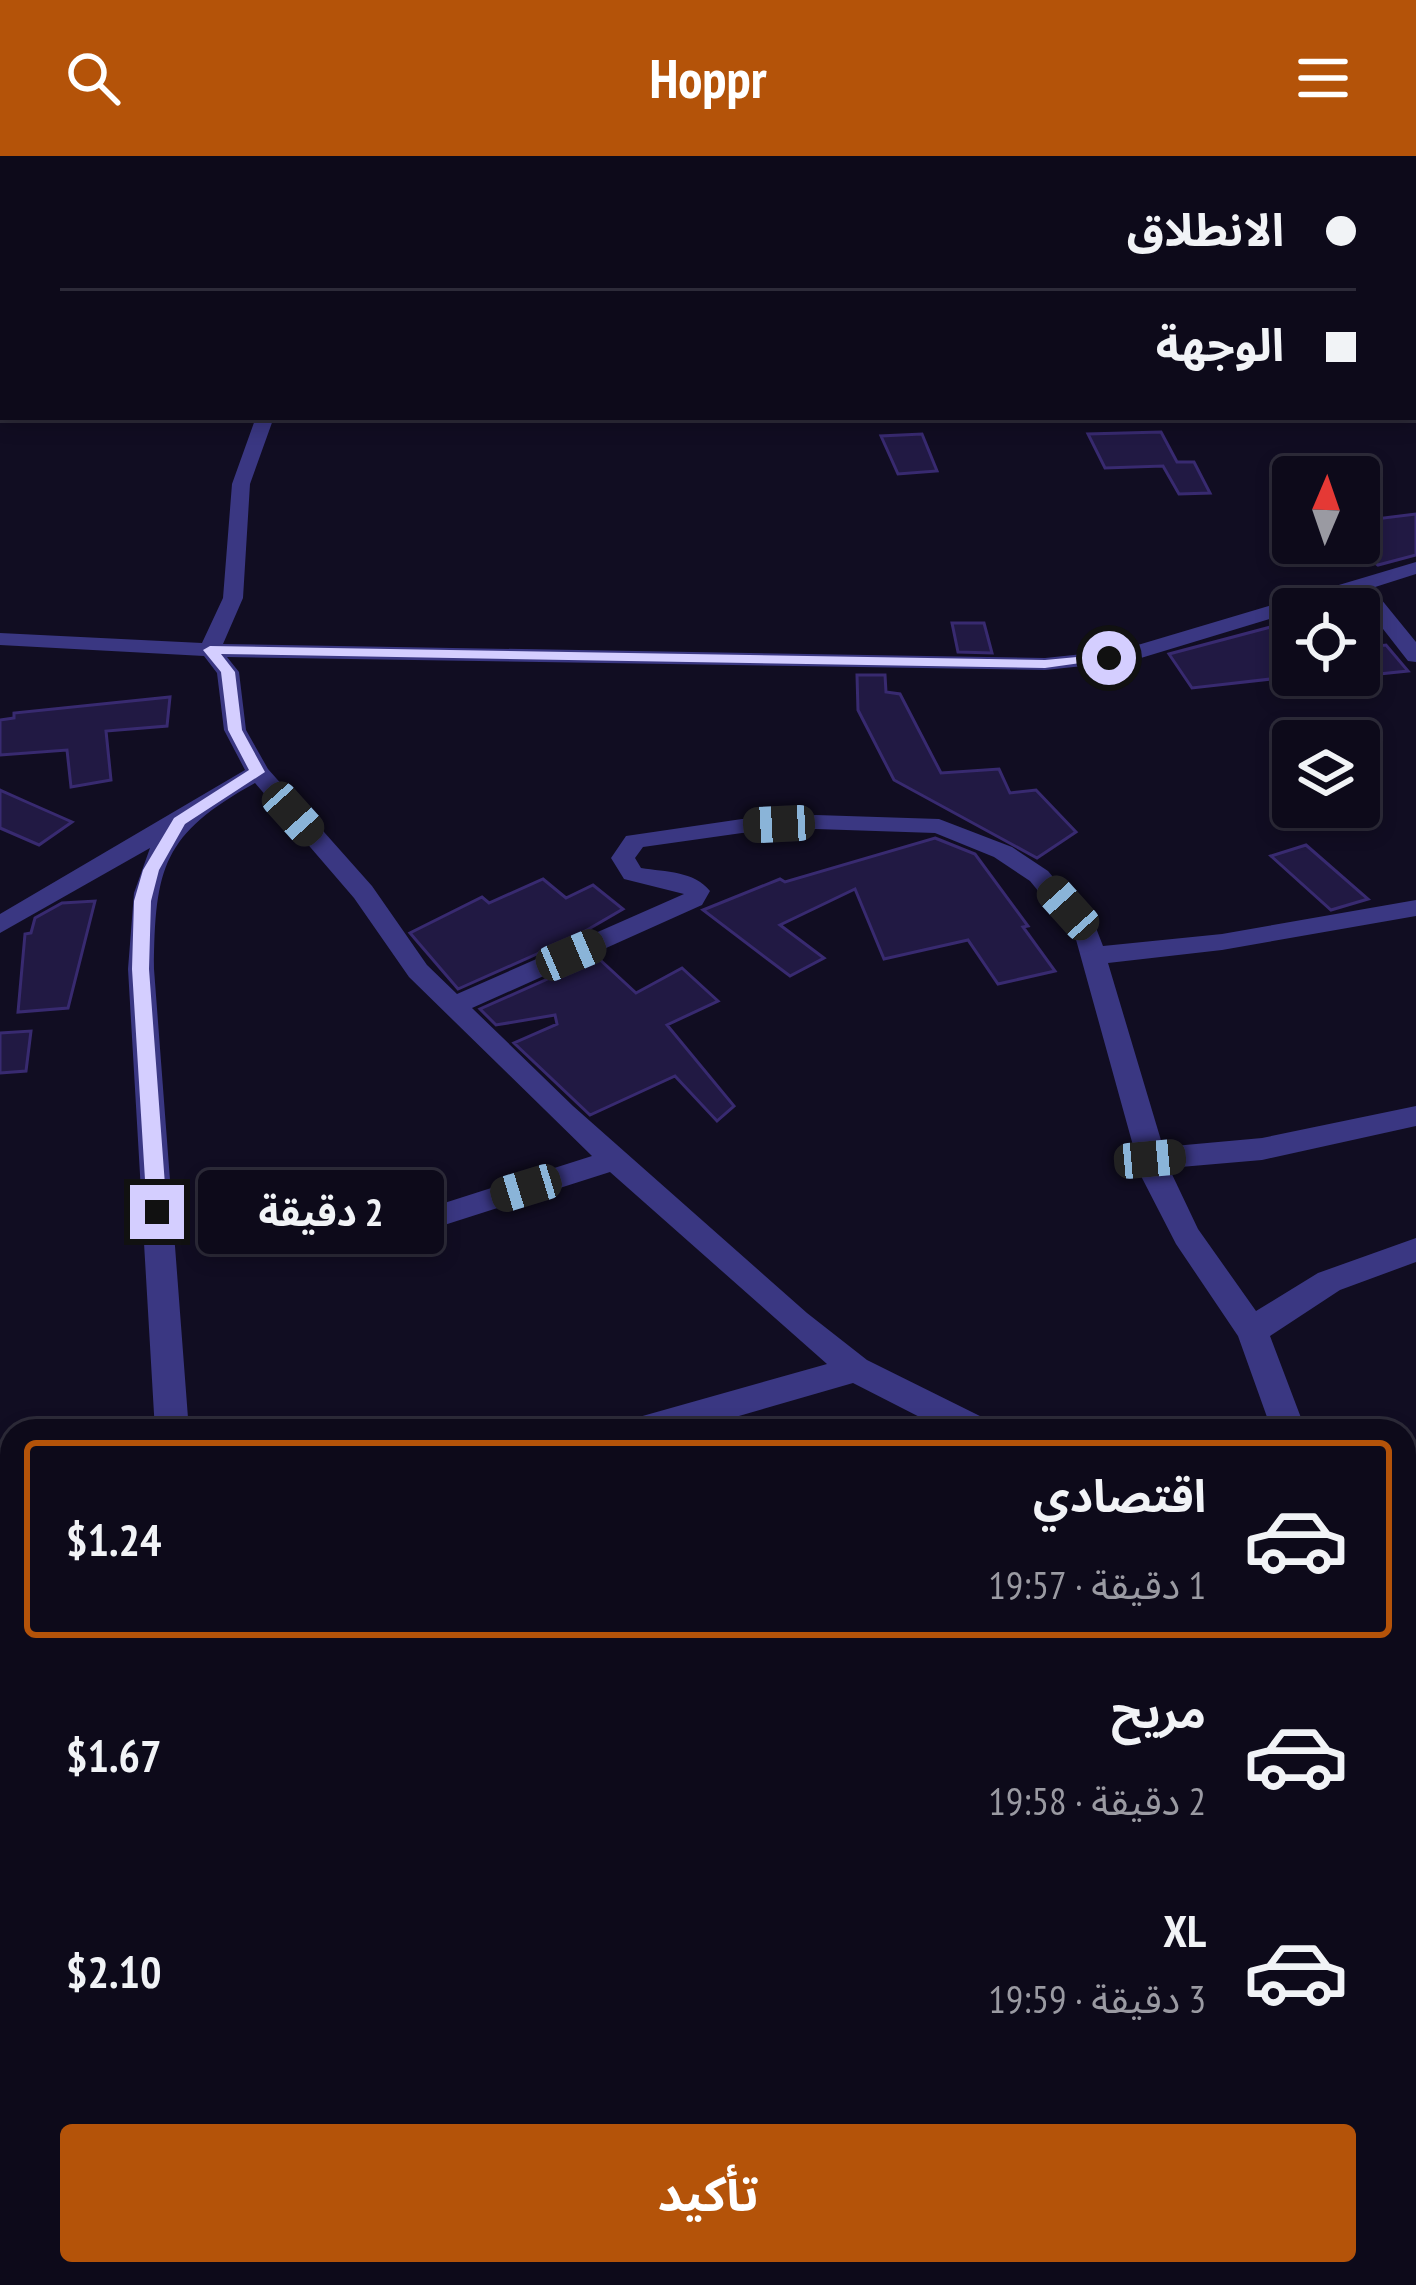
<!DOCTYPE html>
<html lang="ar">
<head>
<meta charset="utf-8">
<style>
	body { margin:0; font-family:"PT Sans Narrow","Noto Sans Arabic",sans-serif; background:#1b1827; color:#f1f3f6; direction:rtl; height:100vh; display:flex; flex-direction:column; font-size:45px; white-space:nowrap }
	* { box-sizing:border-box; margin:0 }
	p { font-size:39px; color:#9a9aa2 }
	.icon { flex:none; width:66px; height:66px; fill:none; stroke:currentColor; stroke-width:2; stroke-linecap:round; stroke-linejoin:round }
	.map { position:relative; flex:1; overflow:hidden; direction:ltr }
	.side { position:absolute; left:0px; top:1263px; width:1416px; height:867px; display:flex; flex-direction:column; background:#0d0a1a; border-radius:36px 36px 0 0; box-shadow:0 6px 18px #0003,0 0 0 3px #2d2b39; direction:rtl }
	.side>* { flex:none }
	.banner { position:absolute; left:0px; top:0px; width:1416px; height:264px; box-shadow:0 6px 18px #0003,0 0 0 3px #2d2b39; direction:rtl; display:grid; align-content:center; height:264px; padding:0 60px; background:#0d0a1a }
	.needle { width:78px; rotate:2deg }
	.tools { position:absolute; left:1272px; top:300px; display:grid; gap:24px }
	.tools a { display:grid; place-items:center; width:108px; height:108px; border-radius:12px; background:#0d0a1a; box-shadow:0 6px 18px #0003,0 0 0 3px #2d2b39; font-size:60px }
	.end { position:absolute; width:54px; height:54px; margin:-27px; border:15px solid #d4ceff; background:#111; box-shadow:0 0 0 6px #111 }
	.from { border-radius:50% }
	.bubble { position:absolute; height:84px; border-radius:12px; background:#0d0a1a; box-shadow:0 6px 18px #0003,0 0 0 3px #2d2b39; font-size:39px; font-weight:700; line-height:84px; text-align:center; direction:rtl }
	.car { position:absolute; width:36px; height:72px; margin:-36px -18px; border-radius:15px; box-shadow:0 0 9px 3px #0007; background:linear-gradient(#222 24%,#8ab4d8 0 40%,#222 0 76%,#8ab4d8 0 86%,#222 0) }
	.banner b { display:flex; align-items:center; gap:42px; height:114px; font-size:45px }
	.banner b+b { border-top:3px solid #2d2b39 }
	.banner i { width:30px; height:30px; background:#f1f3f6 }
	ul { padding:21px 0 0; list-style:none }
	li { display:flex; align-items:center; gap:36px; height:198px; margin:0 24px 18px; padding:0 36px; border:6px solid transparent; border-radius:12px }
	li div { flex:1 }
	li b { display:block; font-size:45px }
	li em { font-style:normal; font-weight:700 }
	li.current { border-color:#b45309 }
	li>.icon { width:108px; height:108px; stroke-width:1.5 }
	.primary-button { display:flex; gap:24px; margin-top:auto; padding:24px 60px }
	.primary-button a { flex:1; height:138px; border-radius:12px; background:#b45309; color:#fff; font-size:48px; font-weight:700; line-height:138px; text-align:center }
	header { display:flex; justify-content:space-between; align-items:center; height:156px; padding:0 60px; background:#b45309; color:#fff; font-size:54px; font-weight:700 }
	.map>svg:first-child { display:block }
	.building { fill:#211943; stroke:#382a70; stroke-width:3 }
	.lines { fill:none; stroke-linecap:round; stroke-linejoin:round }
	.minor { fill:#3a3782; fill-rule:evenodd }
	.route { fill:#d4ceff }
</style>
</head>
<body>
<header><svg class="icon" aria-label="menu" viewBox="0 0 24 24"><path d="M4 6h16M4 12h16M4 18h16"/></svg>Hoppr<svg class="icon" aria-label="search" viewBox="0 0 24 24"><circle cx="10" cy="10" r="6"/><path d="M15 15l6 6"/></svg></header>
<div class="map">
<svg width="1416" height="2129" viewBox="0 0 1416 2129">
	<rect width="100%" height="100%" fill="#110d22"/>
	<path class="building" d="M 1161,276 L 1177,306 L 1194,306 L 1210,337 L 1179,338 L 1163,310 L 1105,312 L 1088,278 Z
		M 922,278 L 937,315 L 898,318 L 881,280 Z
		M 1416,358 L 1416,399 L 1378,409 L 1359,396 L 1359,365 Z
		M 1293,465 L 1293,519 L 1306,519 L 1192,532 L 1169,498 Z
		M 1359,465 L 1378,490 L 1386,489 L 1408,515 L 1359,520 Z
		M 952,467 L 984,467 L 992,497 L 958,496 Z
		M 857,519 L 885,519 L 886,536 L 900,538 L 941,617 L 999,613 L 1010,637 L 1036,634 L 1076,676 L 1037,702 L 894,624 L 858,554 Z
		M 170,541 L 167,570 L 106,575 L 111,624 L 71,631 L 67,594 L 0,599 L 0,564 L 14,562 L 14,557 Z
		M 0,634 L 29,647 L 72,666 L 39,689 L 0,672 Z
		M 935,682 L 975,698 L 1028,770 L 1023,771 L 1055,815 L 998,828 L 968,784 L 884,803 L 855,733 L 780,769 L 824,802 L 790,820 L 703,754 L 780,723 L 785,726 Z
		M 1306,689 L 1368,743 L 1331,754 L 1271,700 Z
		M 543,723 L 566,742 L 593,729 L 623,753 L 575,781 L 458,833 L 410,777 L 482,741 L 489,747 Z
		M 95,745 L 68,852 L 18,856 L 25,778 L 31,777 L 35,762 L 62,747 Z
		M 597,801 L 636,837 L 682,812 L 718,845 L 667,869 L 734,950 L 717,965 L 675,920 L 590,959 L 514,887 L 557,868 L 555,859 L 496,869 L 480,853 Z
		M 31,875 L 26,915 L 0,917 L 0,877 Z"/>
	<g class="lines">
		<path class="minor" d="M 302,0 L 316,0 L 316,3 L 302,3 Z
			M 256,261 L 274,261 L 250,328 L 243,442 L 223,488 L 1045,502 L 1121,494 L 1416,406 L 1416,418 L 1372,432 L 1416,486 L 1416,506 L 1408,505 L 1355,437 L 1131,505 L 1045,514 L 227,501 L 239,516 L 246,574 L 268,613 L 372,730 L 427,809 L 457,838 L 684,738 L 624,723 L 611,702 L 626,680 L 742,663 L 816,659 L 939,663 L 1012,691 L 1048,715 L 1096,772 L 1103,790 L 1222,778 L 1416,744 L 1416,760 L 1222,794 L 1108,807 L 1163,991 L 1262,982 L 1416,950 L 1416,970 L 1262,1004 L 1169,1012 L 1198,1073 L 1256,1155 L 1318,1117 L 1416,1082 L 1416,1106 L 1340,1134 L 1270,1180 L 1306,1275 L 1272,1275 L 1238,1180 L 1176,1088 L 1142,1022 L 1075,780 L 1030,725 L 994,701 L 935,677 L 816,673 L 742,677 L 643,691 L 635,702 L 641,712 C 666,716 694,715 710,735 L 702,749 L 472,852 L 573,950 L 807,1157 L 867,1204 L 990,1265 L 995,1275 L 947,1275 L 853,1227 L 687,1275 L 622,1275 L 627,1265 L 639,1261 L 827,1208 L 610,1016 L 438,1071 L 361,1086 L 350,1083 L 346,1075 L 350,1067 L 438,1049 L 592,1000 L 409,821 L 354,742 L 255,627 C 163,678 155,711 154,813 L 189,1275 L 155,1275 L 128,813 L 134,737 L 150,692 L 0,777 L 0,758 L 245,614 L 224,574 L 217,517 L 204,500 L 0,489 L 0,477 L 202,487 L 223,442 L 232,328 Z
			M 12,1372 L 12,1402 L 0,1403 L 0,1373 Z
			M 1404,1447 L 1416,1451 L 1416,1499 L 1404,1494 Z
			M 12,1711 L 12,1751 L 0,1754 L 0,1714 Z
			M 235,2118 L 281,2118 L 283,2129 L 237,2129 Z"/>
	</g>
	<path class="route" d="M 210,490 L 1045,504 L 1109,498 L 1116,502 L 1045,512 L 221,498 L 235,516 L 242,574 L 265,616 L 185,668 L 159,714 L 151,745 L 149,813 L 167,1056 L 157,1063 L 147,1056 L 132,813 L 134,745 L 143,714 L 174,662 L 249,614 L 228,574 L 221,516 L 203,494 Z"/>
</svg>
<div class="tools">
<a><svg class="needle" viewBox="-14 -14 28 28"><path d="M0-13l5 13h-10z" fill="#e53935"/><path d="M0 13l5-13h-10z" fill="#9a9aa2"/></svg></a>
<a><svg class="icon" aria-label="locate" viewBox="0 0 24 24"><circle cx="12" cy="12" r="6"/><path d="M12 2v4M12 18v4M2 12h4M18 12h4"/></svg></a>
<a><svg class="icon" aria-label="layers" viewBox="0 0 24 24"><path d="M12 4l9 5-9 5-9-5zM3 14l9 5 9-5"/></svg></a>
</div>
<i class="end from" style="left:1109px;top:502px"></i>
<i class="end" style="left:157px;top:1056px"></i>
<div class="bubble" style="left:198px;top:1014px;width:246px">2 دقيقة</div>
<i class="car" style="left:293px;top:658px;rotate:138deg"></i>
<i class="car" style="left:779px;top:668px;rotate:267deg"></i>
<i class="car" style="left:1068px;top:752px;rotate:318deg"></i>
<i class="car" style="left:571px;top:799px;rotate:67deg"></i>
<i class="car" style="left:1150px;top:1003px;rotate:85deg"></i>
<i class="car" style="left:526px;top:1032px;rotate:253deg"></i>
<div class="banner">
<b><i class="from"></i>الانطلاق</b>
<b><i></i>الوجهة</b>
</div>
<section class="side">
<ul>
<li class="current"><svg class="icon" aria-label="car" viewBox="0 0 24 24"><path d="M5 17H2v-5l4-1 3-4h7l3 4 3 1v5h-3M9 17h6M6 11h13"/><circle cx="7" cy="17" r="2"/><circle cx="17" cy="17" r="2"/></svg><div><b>اقتصادي</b><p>1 دقيقة · 19:57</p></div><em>$1.24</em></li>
<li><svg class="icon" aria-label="car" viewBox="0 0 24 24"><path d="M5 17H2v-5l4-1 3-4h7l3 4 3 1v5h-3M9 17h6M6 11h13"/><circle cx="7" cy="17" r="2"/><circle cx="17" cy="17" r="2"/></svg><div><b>مريح</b><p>2 دقيقة · 19:58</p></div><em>$1.67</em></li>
<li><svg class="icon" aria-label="car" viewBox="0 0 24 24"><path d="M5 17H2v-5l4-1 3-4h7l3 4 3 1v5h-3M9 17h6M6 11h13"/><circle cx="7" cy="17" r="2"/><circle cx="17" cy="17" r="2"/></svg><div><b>XL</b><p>3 دقيقة · 19:59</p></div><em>$2.10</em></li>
</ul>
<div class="primary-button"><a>تأكيد</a></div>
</section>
</div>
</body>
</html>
